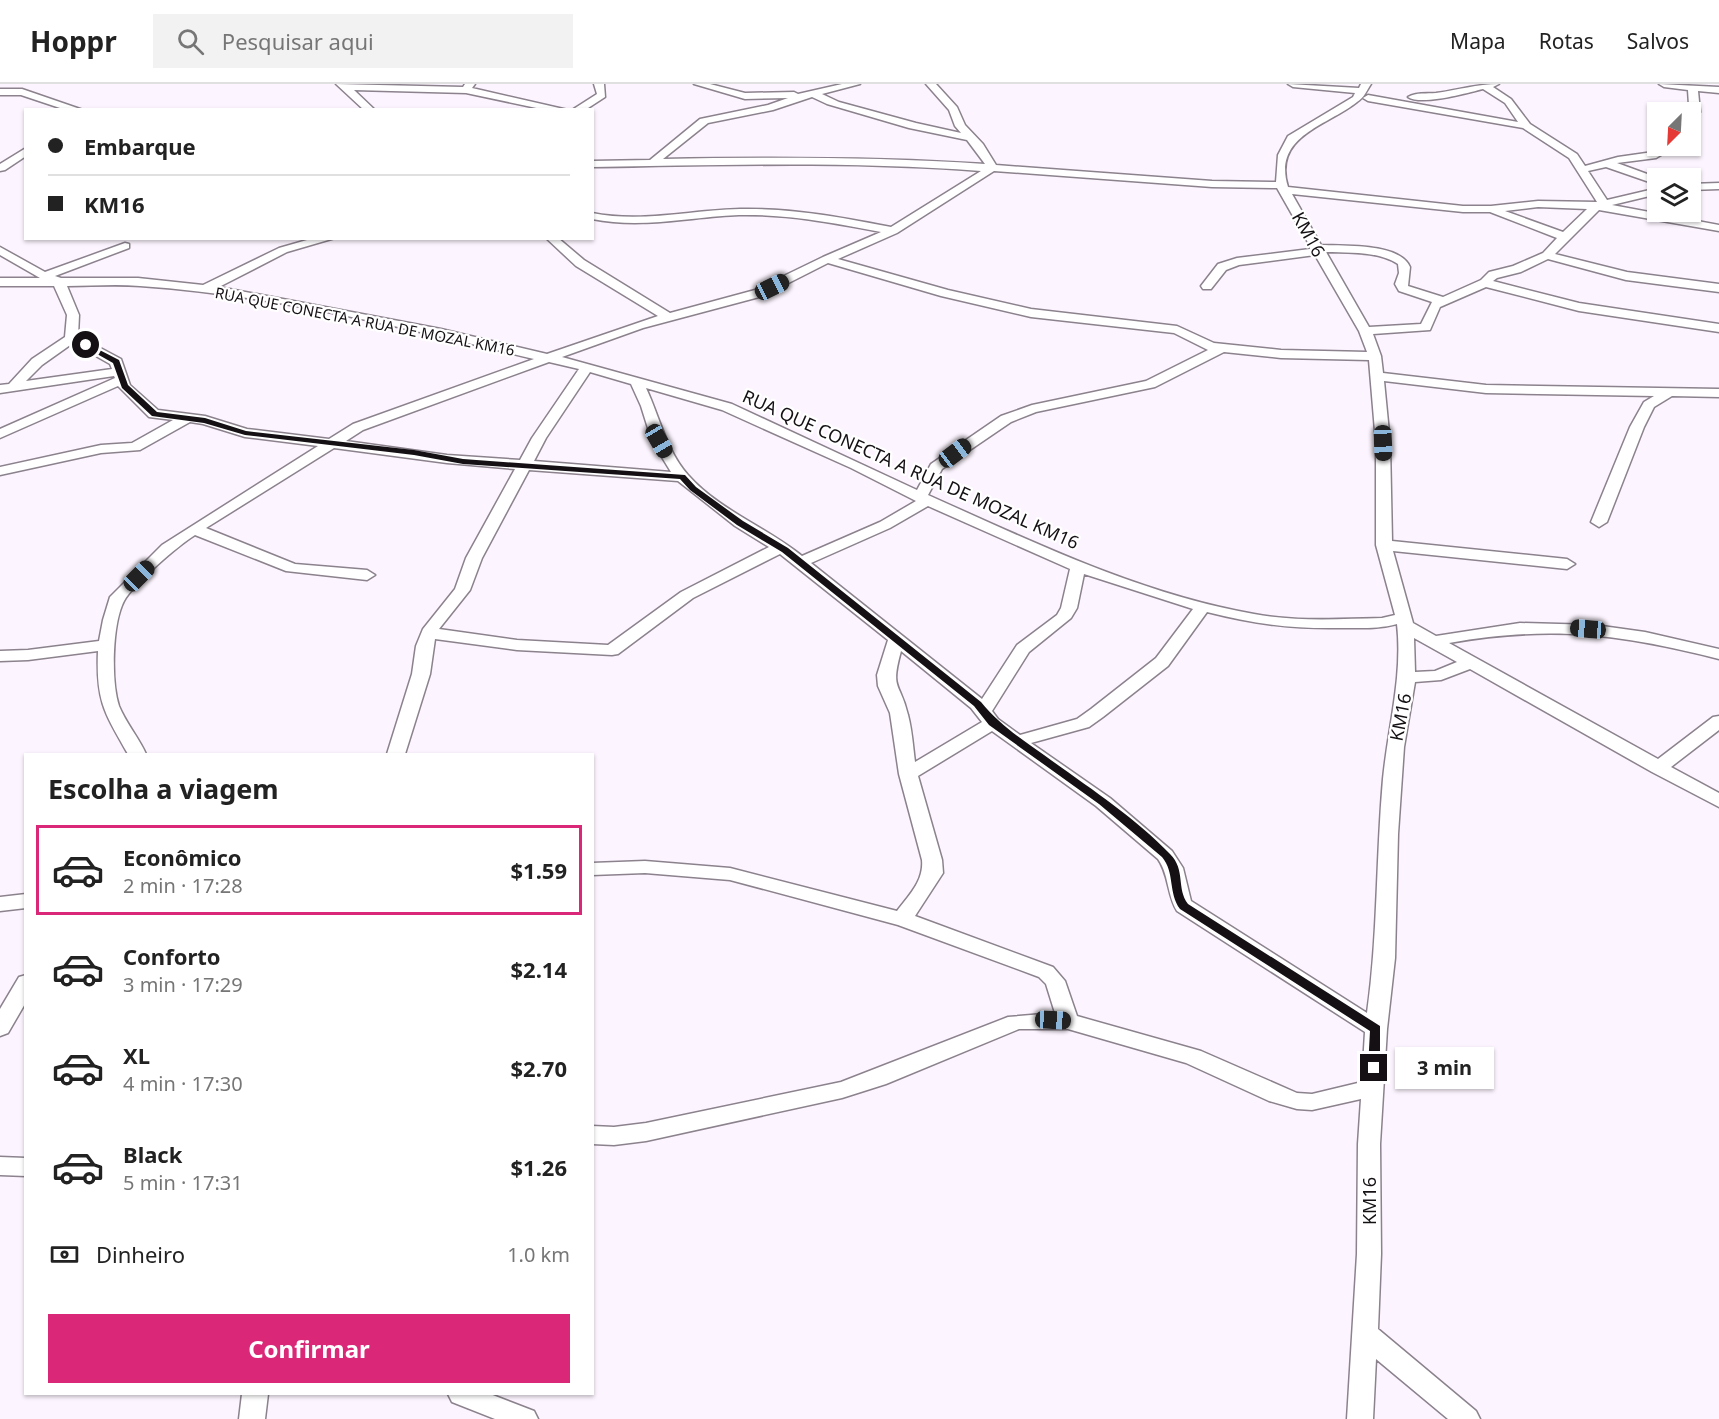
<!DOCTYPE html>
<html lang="pt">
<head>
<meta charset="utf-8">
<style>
	body { margin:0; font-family:"Noto Sans",sans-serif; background:#f2f2f2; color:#222; height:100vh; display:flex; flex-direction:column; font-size:22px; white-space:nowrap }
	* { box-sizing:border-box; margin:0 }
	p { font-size:20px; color:#767676 }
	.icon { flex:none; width:33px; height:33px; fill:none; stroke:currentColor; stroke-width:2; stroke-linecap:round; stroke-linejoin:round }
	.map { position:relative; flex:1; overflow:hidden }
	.sheet { position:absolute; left:24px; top:669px; width:570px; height:642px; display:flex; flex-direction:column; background:#fff; border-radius:0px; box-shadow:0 2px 4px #0004 }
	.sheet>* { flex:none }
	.top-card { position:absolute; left:24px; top:24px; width:570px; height:132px; border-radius:0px; box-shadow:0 2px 4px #0004; display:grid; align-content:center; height:132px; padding:0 24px; background:#fff }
	.needle { width:39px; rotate:204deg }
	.tools { position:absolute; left:1647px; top:18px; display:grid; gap:12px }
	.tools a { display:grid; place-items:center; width:54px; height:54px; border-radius:0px; background:#fff; box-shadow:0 2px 4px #0004; font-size:30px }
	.end { position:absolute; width:27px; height:27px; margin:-14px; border:8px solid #141014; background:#fff; box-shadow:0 0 0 3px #fff }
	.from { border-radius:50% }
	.bubble { position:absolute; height:42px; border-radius:0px; background:#fff; box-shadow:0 2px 4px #0004; font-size:20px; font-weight:700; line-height:42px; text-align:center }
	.car { position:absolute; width:18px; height:36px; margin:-18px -9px; border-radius:8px; box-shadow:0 0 4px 2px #0007; background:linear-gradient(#222 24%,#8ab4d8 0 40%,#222 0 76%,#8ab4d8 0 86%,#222 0) }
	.top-card b { display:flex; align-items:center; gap:21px; height:57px; font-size:22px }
	.top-card b+b { border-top:2px solid #e0e0e0 }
	.top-card i { width:15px; height:15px; background:#222 }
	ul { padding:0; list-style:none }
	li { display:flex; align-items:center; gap:18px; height:90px; margin:0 12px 9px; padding:0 12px; border:3px solid transparent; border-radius:0px }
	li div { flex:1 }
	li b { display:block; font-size:22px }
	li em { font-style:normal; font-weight:700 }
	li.active { border-color:#db2777 }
	li>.icon { width:54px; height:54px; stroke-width:1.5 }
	h2 { padding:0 24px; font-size:27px; line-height:72px }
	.pay { display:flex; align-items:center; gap:15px; height:66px; padding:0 24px; font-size:22px }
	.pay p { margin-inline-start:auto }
	.cta { display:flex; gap:12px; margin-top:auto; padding:12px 24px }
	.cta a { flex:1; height:69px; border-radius:0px; background:#db2777; color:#fff; font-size:24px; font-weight:700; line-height:69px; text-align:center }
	header { display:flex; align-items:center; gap:36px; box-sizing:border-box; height:84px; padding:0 30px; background:#fff; border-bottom:2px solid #e0e0e0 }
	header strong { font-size:28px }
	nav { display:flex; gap:33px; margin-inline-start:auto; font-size:21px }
	.search { width:420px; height:54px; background:#f2f2f2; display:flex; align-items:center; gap:15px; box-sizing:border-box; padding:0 21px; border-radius:0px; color:#767676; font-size:22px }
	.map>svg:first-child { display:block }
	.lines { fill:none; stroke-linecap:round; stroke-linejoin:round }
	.minor-casing { stroke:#8b828d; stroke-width:3 }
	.minor { fill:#fff; fill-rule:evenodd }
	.route { fill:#141014 }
	.labels { text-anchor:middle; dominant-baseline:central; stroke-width:4.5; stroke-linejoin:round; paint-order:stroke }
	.far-street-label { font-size:15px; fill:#141014; stroke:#fff }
	.street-label { font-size:18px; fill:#141014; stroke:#fff }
</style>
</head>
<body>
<header>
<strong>Hoppr</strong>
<div class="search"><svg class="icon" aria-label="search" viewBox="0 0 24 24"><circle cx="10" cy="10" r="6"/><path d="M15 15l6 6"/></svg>Pesquisar aqui</div>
<nav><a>Mapa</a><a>Rotas</a><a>Salvos</a></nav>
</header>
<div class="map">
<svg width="1719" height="1335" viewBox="0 0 1719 1335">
	<rect width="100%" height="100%" fill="#fcf4fe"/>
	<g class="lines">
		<defs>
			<path id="minor" d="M 336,0 L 463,3 L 465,0 L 475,0 L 472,4 L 568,26 L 546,26 L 466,9 L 354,6 L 375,26 L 364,26 Z
				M 594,0 L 604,0 L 605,13 L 585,26 L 572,26 L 597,10 Z
				M 694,0 L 710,0 L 745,9 L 794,8 L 798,10 L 842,0 L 860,0 L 822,10 L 839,18 L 916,39 L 961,49 L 955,42 L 949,26 L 926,0 L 936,0 L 957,23 L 965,41 L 983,60 L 996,81 L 1212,97 L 1276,98 L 1278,71 L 1288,52 L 1353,13 L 1355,9 L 1293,3 L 1288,0 L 1359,4 L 1361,0 L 1371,0 C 1367,6 1364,14 1357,18 C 1327,42 1272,52 1288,103 L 1463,122 L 1491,122 L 1538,117 L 1597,118 L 1569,74 L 1523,44 L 1368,17 L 1363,14 L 1368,11 L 1518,38 L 1505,19 L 1483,5 C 1467,9 1421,22 1408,13 C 1416,8 1427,10 1436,9 C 1458,6 1477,0 1499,0 L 1493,3 L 1511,15 L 1530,40 L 1577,70 L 1585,82 L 1618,73 L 1653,68 L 1657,60 L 1666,62 L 1666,68 L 1656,74 L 1617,79 L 1658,94 L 1658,101 L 1606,83 L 1588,87 L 1607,116 L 1658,104 L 1658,110 L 1612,121 L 1719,141 L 1719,147 L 1599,126 L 1555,170 L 1627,188 L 1719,200 L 1719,208 L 1626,196 L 1548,175 L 1521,188 L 1497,194 L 1493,197 L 1579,219 L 1719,240 L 1719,248 L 1579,227 L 1486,203 L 1440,223 L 1430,246 L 1373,250 L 1381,272 L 1383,289 L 1486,301 L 1719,305 L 1719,313 L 1672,312 L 1654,323 L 1644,343 L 1607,438 L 1599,443 L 1591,438 L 1630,343 L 1644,318 L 1654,312 L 1486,309 L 1384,297 L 1390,359 L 1392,457 L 1567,475 L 1575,480 L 1567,485 L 1393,467 L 1413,539 L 1436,552 L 1520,539 L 1595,541 L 1645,548 L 1719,565 L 1719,575 C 1620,550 1551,541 1449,559 L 1658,675 L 1713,633 L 1719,632 L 1719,646 L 1671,683 L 1719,709 L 1719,723 L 1652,688 L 1470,585 L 1441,596 L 1415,598 L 1404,663 L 1398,750 L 1395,874 L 1387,945 L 1380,1060 L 1381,1170 L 1378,1245 L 1476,1327 L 1480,1335 L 1448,1335 L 1376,1275 L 1373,1335 L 1347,1335 L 1357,1170 L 1358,1060 L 1361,1015 L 1312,1026 L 1297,1025 L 1269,1017 L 1186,979 L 1068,945 L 1019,945 L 886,1000 L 842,1014 L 646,1057 L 614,1061 L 592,1060 L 592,1042 L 614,1043 L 646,1039 L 841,998 L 1008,933 L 1055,929 L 1046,900 L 1039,893 L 898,841 L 730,796 L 645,789 L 592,791 L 592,779 L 645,777 L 730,784 L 897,827 C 909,811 924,797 922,776 L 899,690 L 890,629 L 878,602 L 877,591 L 888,556 L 780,470 L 693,514 L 618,570 L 612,571 L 517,566 L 435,555 L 430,590 L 405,670 L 387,670 L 412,590 L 416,562 L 423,545 L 455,505 L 466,474 L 515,385 L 447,379 L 334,364 L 206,444 L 295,480 L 367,486 L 375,491 L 367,496 L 286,487 L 195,451 C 179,461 133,500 124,517 C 112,540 111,598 119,622 C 126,639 139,654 146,670 L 128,670 C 104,628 96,617 98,567 L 28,576 L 0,577 L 0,567 L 28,566 L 99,557 L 103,536 L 110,513 L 162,461 L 318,362 L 245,353 L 203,340 L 190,338 L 140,366 L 101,369 L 0,391 L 0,383 L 101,361 L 132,359 L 173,336 L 149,333 L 118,302 L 0,354 L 0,345 L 115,294 L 114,292 L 0,309 L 0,301 L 9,300 L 32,275 L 65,253 L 67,231 L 54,202 L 0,202 L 0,194 L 40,194 L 0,171 L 0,163 L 45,188 L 125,159 L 129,160 L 129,164 L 55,192 L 61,194 L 138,194 L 203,201 L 279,164 L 314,154 L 335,154 L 287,168 L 219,203 L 441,245 L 547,270 L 658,232 L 576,182 L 546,154 L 558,154 L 584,176 L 670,229 L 755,206 L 823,173 L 881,148 C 834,139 787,130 739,131 C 689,133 642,145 592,135 L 592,129 C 642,139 690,126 740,125 C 791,124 841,133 891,143 L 981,87 C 852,77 722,81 592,83 L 592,77 L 650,76 L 700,35 L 768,21 L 788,14 L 745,15 ZM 812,13 L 827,20 L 909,44 L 967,56 L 985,80 C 878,73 770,73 663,75 L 708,39 L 773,26 ZM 994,87 L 1212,103 L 1277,104 L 1310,162 L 1310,165 L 1237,174 L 1218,180 L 1201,202 L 1203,205 L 1211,205 L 1226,186 L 1239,181 L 1315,171 L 1359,247 L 1367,268 L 1281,266 L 1214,259 L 1177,242 L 1031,225 L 948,206 L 838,175 L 897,149 ZM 1292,110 L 1463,128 L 1490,128 L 1557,154 L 1543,169 L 1513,182 L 1489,188 L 1481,196 L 1443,213 L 1408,202 L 1410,183 C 1400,159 1344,162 1321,161 ZM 1538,123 L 1587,125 L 1563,148 L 1505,127 ZM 1326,168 C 1348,169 1379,167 1398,180 L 1399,189 L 1395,200 L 1399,207 L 1432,218 L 1421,240 L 1369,243 ZM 828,179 L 941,212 L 1031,233 L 1174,249 L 1208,266 L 1146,297 L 1032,321 L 1001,332 L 931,380 L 917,406 L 732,320 L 562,273 L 643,244 L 763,212 ZM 67,202 C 91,202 115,200 140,202 C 273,211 405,244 534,275 L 353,340 L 329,355 L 247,345 L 205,332 L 158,326 L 130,301 L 121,275 L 78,252 L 79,231 ZM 73,259 L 110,280 L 112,285 L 26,297 L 42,281 ZM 1224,268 L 1281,274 L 1369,276 L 1376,359 L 1376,461 L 1395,531 L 1382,534 C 1340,535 1296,538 1254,530 C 1140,510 1033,458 928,411 L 942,385 L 1011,338 L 1036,328 L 1155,303 ZM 549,278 L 579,285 L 532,354 L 520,376 L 447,371 L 346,357 L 363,346 ZM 590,288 L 631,300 L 641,322 L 652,357 L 671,388 L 534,377 L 546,354 ZM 646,304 L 722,326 L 851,384 L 916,417 L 880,438 L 802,472 C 766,443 719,426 688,391 C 666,366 660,334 646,304 ZM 529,386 L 678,397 L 735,442 L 769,463 L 681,508 L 608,561 L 517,556 L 439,545 L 470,506 L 482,474 ZM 928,422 L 1070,485 L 1061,524 L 1057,531 L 1017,561 L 982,615 L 811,479 L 890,444 ZM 1084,490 L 1193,525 L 1156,574 L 1091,625 L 1077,635 L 1020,651 L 998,635 L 992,627 L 1029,568 L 1071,534 L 1077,524 ZM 1207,528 C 1254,540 1293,545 1341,544 C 1361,544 1379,545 1397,540 C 1403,593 1388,643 1383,695 C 1376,773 1378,852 1367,929 L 1191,817 L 1183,784 L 1172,767 L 1110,714 L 1031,659 L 1089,643 L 1103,633 L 1168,582 ZM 1414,554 L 1457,578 L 1435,587 L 1415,588 ZM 901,567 L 971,624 L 982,638 L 915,678 C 913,662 912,646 908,631 C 900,597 890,607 901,567 ZM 992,647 L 1096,722 L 1158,775 C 1169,790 1167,811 1177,827 L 1365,948 L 1362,998 L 1312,1010 L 1297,1009 L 1201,967 L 1077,932 L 1065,897 L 1053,883 L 915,832 L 943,789 L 942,776 L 918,692 Z
				M 1659,0 L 1719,3 L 1719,9 L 1698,7 L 1700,28 L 1690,36 L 1688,6 L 1664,3 Z
				M 0,5 L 22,5 L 83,26 L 66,26 L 21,11 L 0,11 Z
				M 26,64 L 26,72 L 5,86 L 0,87 L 0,80 Z
				M 1719,99 L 1719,105 L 1690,106 L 1690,100 Z
				M 26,810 L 26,824 L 0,827 L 0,813 Z
				M 26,891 L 26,918 L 8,949 L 0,952 L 0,925 L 19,893 Z
				M 0,1073 L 26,1074 L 26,1092 L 0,1091 Z
				M 242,1310 L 268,1310 L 265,1335 L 239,1335 Z
				M 448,1310 L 490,1310 L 534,1327 L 538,1335 L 495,1335 L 452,1318 Z"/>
		</defs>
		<use href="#minor" class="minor-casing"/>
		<use href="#minor" class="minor"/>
	</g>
	<path class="route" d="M 86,259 L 119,276 L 128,301 L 157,328 L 205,334 L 246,347 L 414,366 L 463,375 L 685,391 L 696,403 L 743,437 L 788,464 L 981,618 C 999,640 1021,655 1044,671 C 1085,701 1135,733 1170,770 C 1186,786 1176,804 1188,820 L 1380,942 L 1380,984 L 1374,989 L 1368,984 L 1370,947 L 1180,825 C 1168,809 1175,788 1162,773 L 1099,720 L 989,641 L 974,622 L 782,468 L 737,441 L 690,406 L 680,395 L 463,380 L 414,371 L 245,351 L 204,339 L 152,332 L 122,304 L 113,279 L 83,262 Z"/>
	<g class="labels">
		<g class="far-street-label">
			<text transform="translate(365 237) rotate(11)">RUA QUE CONECTA A RUA DE MOZAL KM16</text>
		</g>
		<g class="street-label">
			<text transform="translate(1309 150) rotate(61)">KM16</text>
			<text transform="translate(911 385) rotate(24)">RUA QUE CONECTA A RUA DE MOZAL KM16</text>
			<text transform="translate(1400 633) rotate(-79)">KM16</text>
			<text transform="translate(1369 1117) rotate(-90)">KM16</text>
		</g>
	</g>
</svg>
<div class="tools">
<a><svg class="needle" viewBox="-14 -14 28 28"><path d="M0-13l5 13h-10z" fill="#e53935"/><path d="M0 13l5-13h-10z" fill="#767676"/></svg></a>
<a><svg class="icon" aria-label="layers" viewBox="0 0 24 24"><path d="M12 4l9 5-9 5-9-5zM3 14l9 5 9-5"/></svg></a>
</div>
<i class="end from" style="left:86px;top:261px"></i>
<i class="end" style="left:1374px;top:984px"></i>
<div class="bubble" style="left:1395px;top:963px;width:99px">3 min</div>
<i class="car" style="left:772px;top:203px;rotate:64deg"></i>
<i class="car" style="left:659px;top:357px;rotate:150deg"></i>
<i class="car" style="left:1383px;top:359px;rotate:178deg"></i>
<i class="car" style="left:955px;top:369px;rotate:53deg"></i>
<i class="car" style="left:139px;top:492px;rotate:45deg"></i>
<i class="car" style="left:1588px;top:545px;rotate:275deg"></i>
<i class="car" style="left:1053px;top:936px;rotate:93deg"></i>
<div class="top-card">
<b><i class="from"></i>Embarque</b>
<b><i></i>KM16</b>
</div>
<section class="sheet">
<h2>Escolha a viagem</h2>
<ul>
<li class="active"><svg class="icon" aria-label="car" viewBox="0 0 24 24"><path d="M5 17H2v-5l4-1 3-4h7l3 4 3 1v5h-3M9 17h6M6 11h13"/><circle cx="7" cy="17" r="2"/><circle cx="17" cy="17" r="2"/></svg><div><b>Econômico</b><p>2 min · 17:28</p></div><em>$1.59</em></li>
<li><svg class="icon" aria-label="car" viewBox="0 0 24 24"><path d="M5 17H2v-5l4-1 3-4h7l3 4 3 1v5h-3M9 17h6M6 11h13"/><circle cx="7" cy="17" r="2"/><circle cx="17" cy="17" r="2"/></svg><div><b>Conforto</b><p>3 min · 17:29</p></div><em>$2.14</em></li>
<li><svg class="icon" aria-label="car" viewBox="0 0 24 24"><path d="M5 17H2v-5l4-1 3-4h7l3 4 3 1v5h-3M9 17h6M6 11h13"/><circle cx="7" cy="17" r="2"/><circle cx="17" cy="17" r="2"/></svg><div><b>XL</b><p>4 min · 17:30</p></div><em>$2.70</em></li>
<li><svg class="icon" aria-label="car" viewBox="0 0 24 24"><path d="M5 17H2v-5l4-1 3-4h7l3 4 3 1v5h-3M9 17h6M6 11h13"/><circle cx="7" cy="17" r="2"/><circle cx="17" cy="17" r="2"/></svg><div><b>Black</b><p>5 min · 17:31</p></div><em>$1.26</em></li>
</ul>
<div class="pay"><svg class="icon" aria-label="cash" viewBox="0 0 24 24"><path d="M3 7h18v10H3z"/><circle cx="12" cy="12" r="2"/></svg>Dinheiro<p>1.0 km</p></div>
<div class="cta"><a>Confirmar</a></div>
</section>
</div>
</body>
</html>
